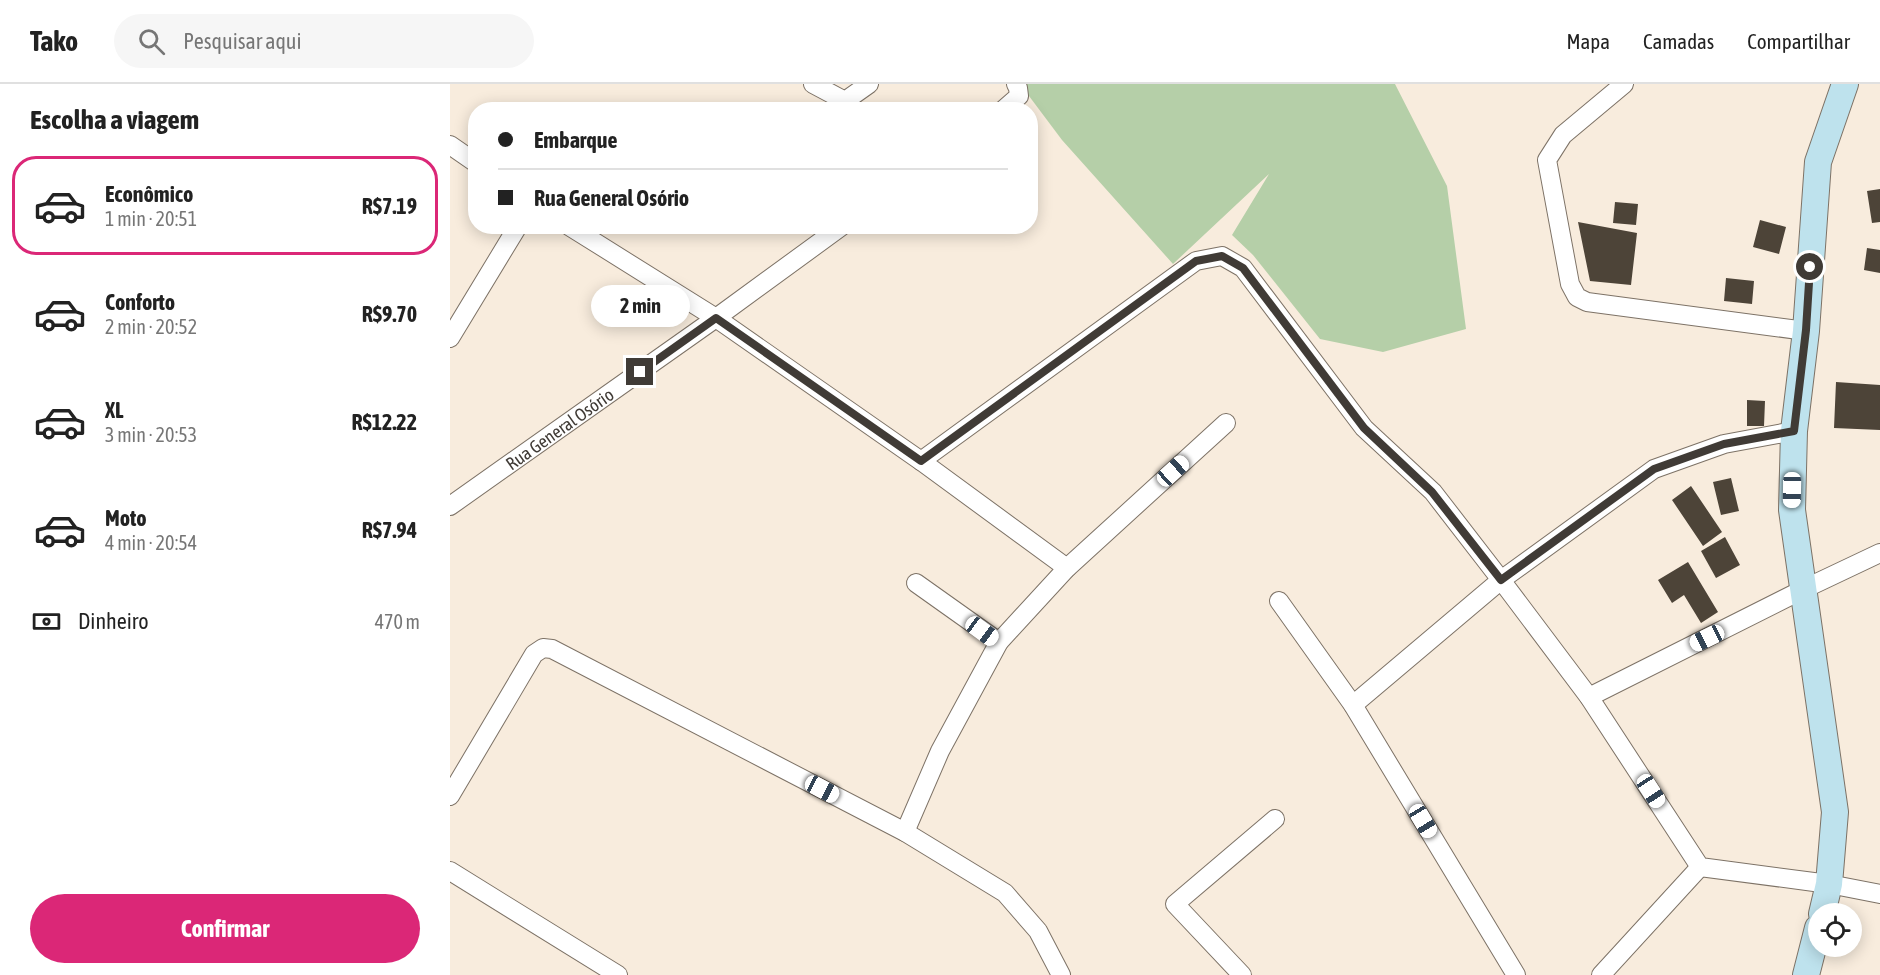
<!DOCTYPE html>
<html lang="pt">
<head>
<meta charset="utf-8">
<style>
	body { margin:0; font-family:"Asap Condensed",sans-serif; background:#f6f6f6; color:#222; height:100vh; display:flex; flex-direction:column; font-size:22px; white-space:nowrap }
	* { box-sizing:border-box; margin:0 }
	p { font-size:20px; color:#767676 }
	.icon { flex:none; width:33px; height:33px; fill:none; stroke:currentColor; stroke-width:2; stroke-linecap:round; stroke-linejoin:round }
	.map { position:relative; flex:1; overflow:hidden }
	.panel { display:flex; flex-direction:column; background:#fff; width:450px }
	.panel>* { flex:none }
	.top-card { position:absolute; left:18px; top:18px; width:570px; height:132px; border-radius:24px; box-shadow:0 3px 15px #0003; display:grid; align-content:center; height:132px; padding:0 30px; background:#fff }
	.tools { position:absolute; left:1358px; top:819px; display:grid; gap:12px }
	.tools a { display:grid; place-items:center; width:54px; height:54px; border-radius:50%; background:#fff; box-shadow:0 3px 15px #0003; font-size:30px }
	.end { position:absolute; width:27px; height:27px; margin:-14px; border:8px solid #403b36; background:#fff; box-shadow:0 0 0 3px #fff }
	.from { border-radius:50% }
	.bubble { position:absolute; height:42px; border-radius:21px; background:#fff; box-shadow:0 3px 15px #0003; font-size:20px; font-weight:700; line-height:42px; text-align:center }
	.car { position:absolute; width:18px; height:36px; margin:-18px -9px; border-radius:8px; box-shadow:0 0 4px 2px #0007; background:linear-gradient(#fff 24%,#345 0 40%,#fff 0 76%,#345 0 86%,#fff 0) }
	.top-card b { display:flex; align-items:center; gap:21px; height:57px; font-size:22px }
	.top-card b+b { border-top:2px solid #e0e0e0 }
	.top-card i { width:15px; height:15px; background:#222 }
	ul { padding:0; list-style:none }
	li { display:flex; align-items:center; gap:18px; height:99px; margin:0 12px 9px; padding:0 18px; border:3px solid transparent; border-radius:24px }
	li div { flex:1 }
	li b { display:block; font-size:22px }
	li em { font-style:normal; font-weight:700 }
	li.active { border-color:#db2777 }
	li>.icon { width:54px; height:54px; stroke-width:1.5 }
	h2 { padding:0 30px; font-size:27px; line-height:72px }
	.pay { display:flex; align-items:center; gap:15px; height:66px; padding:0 30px; font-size:22px }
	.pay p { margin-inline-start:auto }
	.primary-button { display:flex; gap:12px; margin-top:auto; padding:12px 30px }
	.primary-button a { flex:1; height:69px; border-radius:36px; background:#db2777; color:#fff; font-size:24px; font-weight:700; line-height:69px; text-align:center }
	header { display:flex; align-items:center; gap:36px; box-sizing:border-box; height:84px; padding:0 30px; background:#fff; border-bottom:2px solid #e0e0e0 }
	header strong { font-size:28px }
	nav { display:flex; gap:33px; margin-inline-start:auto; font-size:21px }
	.search { width:420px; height:54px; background:#f6f6f6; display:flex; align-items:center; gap:15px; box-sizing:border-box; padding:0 21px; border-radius:33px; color:#767676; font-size:22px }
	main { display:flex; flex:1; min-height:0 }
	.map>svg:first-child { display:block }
	.green { fill:#b5cfa8 }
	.building { fill:#4d4438 }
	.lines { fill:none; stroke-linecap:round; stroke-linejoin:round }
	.street-casing { stroke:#7d7266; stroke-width:20 }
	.secondary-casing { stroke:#7d7266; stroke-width:28 }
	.street { stroke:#fff; stroke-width:18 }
	.secondary { stroke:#bee2ed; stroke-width:26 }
	.route { stroke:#403b36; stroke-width:8 }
	.labels { text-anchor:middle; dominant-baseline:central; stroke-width:6; stroke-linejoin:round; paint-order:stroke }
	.street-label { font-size:18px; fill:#403b36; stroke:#f8ecdd }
</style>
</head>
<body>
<header>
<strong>Tako</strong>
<div class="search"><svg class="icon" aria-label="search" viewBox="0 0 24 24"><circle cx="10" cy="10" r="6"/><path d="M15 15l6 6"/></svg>Pesquisar aqui</div>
<nav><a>Mapa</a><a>Camadas</a><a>Compartilhar</a></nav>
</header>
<main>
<section class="panel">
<h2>Escolha a viagem</h2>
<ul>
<li class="active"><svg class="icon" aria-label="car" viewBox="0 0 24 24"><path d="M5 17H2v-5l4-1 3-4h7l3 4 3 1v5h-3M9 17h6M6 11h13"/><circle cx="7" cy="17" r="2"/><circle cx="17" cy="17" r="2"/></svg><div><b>Econômico</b><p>1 min · 20:51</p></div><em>R$7.19</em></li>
<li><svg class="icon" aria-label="car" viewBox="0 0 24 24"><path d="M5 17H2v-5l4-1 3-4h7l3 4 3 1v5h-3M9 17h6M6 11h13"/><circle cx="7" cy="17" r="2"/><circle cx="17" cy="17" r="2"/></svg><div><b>Conforto</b><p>2 min · 20:52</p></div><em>R$9.70</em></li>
<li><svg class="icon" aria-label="car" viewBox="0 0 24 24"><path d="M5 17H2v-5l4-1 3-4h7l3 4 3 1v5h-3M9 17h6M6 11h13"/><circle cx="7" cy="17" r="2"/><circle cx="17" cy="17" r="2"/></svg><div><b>XL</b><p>3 min · 20:53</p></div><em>R$12.22</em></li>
<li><svg class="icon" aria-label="car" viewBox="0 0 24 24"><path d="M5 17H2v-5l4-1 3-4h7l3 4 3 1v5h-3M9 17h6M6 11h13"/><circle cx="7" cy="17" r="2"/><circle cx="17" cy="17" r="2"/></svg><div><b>Moto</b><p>4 min · 20:54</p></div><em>R$7.94</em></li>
</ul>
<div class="pay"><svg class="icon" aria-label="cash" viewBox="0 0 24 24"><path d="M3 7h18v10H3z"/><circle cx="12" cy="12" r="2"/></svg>Dinheiro<p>470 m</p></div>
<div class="primary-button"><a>Confirmar</a></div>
</section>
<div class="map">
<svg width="1430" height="891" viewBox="0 0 1430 891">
	<rect width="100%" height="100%" fill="#f8ecdd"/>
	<path class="green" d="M 570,0 L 945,0 L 997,102 L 1016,245 L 933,268 L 870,255 L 803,171 L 782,151 L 819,90 L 723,180 L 612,56 Z"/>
	<path class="building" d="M 1430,105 L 1430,138 L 1422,139 L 1417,107 Z
		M 1165,118 L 1188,120 L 1186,141 L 1163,139 Z
		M 1310,136 L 1336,143 L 1329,170 L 1303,163 Z
		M 1128,138 L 1187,149 L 1181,201 L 1140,197 Z
		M 1417,164 L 1430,166 L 1430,189 L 1414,186 Z
		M 1276,194 L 1304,197 L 1302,220 L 1274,217 Z
		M 1386,298 L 1430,301 L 1430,346 L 1384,344 Z
		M 1297,316 L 1315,317 L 1314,342 L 1297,342 Z
		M 1281,394 L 1289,427 L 1271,431 L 1263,398 Z
		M 1241,402 L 1272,448 L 1253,462 L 1222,416 Z
		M 1275,453 L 1290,481 L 1266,494 L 1251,467 Z
		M 1238,478 L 1268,528 L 1251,539 L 1234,511 L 1222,519 L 1208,496 Z"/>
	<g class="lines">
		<defs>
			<g id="street">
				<path d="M 363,0 L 395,17 L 419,0"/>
				<path d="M 1174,0 L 1113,51 L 1097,76 L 1120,200 L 1127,213 L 1137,218 L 1356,247"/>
				<path d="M 553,26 L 569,12 L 568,4 L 566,0"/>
				<path d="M 0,61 L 26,79"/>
				<path d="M 119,142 L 266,234 L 471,377 L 617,484"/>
				<path d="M 0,254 L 68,142"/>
				<path d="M 471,377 L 746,177 L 772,172 L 793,184 L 914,344 L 983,408 L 1051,496 L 1139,613 L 1250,783 L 1379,800 L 1430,810"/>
				<path id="s1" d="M 0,422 L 266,234 L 392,142"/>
				<path d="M 466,499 L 549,558"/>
				<path d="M 829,517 L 903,621 L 1066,891"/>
				<path d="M 1139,613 L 1354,505 L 1430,469"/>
				<path d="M 903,621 L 1051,496 L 1204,385 L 1274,360 L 1344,347"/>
				<path d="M 0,712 L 84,570 L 93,564 L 102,565 L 455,748 L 555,809 L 588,847 L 611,891"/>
				<path d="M 455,748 L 490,667 L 549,558 L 617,484 L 776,339"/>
				<path d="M 0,787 L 168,891"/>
				<path d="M 792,891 L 725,820 L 825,735"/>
				<path d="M 1151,891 L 1250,783"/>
			</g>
			<path id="secondary" d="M 1372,830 L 1379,800 L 1385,728 L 1342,426 L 1344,347 L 1356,247 L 1368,78 L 1395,0
				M 1356,891 L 1368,844"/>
		</defs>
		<use href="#street" class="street-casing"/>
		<use href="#secondary" class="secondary-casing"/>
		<use href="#street" class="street"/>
		<use href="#secondary" class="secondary"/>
	</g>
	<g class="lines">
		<path class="route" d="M 190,288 L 266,234 L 471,377 L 746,177 L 772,172 L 793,184 L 914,344 L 982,408 L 1051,496 L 1204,385 L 1274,360 L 1344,347 L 1356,246 L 1360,183"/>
	</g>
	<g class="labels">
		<g class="street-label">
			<text stroke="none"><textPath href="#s1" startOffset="134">Rua General Osório</textPath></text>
		</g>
	</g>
</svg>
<div class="tools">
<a><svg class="icon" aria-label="locate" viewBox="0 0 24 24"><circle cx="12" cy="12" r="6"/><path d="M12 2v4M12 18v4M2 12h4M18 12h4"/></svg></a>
</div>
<i class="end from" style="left:1360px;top:183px"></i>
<i class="end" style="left:190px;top:288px"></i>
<div class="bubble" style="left:141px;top:201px;width:99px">2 min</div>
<i class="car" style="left:723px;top:387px;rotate:48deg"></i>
<i class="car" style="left:1342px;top:406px;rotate:181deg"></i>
<i class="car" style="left:532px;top:547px;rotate:126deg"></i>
<i class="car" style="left:1257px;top:554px;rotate:244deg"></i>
<i class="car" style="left:372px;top:705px;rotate:118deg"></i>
<i class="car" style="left:1201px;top:707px;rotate:147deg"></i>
<i class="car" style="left:973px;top:737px;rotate:149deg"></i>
<div class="top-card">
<b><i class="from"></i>Embarque</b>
<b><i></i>Rua General Osório</b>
</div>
</div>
</main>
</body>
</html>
